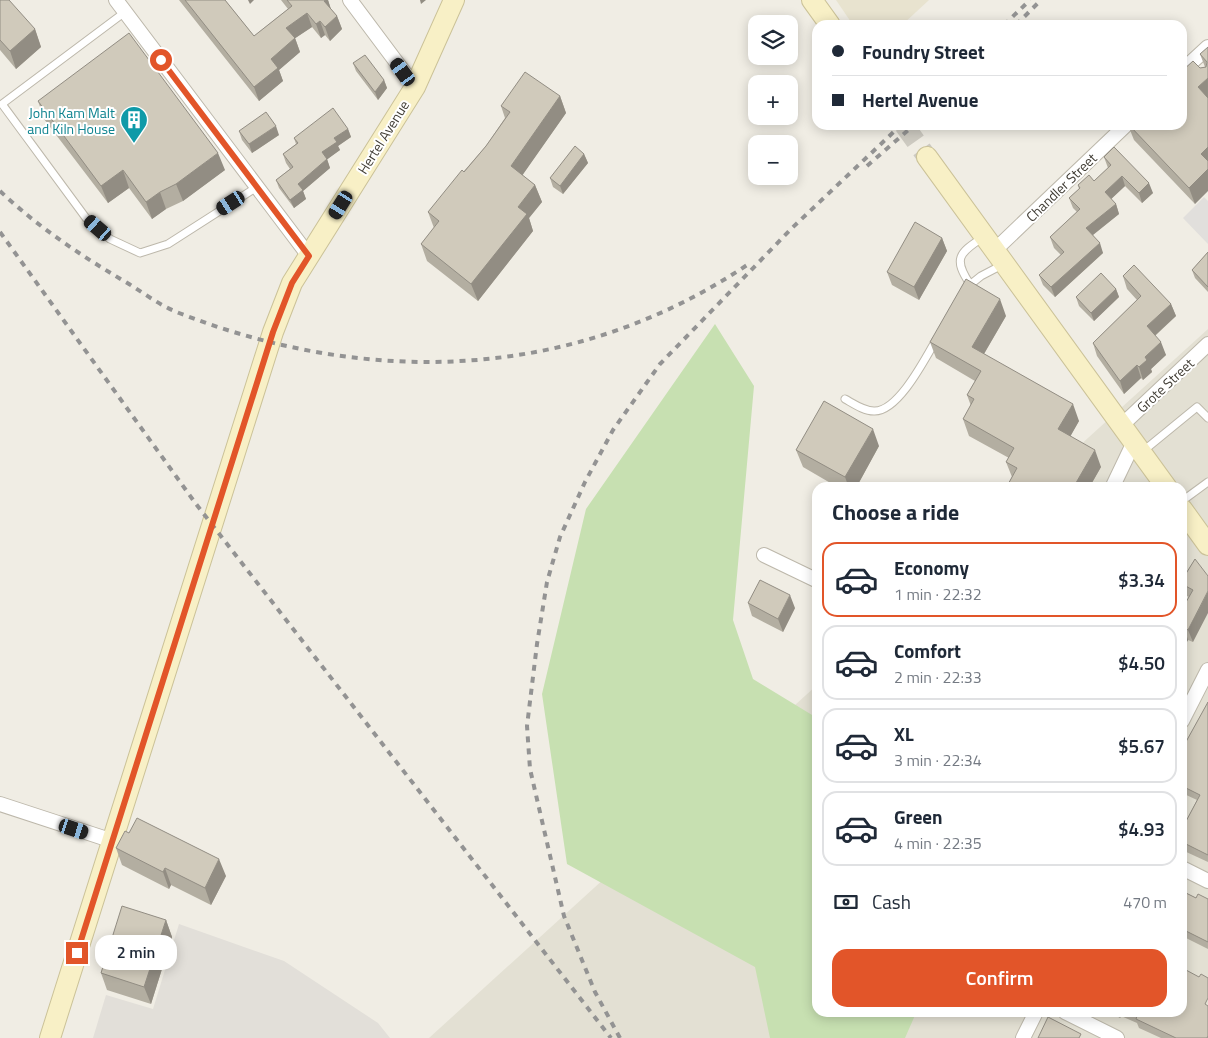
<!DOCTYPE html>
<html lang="en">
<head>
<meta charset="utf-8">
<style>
	body { margin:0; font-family:"Titillium Web",sans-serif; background:#f2f2f3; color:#1f2937; height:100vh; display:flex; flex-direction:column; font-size:19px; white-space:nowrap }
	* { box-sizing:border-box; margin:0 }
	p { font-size:16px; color:#747a83 }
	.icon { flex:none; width:28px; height:28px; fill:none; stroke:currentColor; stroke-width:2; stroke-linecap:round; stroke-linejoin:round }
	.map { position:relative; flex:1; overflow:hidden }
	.drawer { position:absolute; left:812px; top:482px; width:375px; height:535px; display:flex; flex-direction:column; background:#fff; border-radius:15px; box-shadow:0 2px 12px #0003 }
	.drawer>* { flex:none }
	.top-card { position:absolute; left:812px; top:20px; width:375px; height:110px; border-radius:15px; box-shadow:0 2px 12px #0003; display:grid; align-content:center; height:110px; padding:0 20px; background:#fff }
	.fabs { position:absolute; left:748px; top:15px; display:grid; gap:10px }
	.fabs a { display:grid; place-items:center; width:50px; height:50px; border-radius:10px; background:#fff; box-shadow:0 2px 12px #0003; font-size:25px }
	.end { position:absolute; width:22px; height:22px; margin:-11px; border:6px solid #e25529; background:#fff; box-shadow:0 0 0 2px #fff }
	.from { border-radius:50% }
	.bubble { position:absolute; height:35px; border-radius:15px; background:#fff; box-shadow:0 2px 12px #0003; font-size:16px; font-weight:600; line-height:35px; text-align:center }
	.car { position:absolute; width:15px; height:30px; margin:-15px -8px; border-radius:6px; box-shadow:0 0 4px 1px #0007; background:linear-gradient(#222 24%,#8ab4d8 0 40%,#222 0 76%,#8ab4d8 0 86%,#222 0) }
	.top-card b { display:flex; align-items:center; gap:18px; height:48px; font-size:19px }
	.top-card b+b { border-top:1px solid #e0e1e3 }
	.top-card i { width:12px; height:12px; background:#1f2937 }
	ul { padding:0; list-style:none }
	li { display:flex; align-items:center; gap:15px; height:75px; margin:0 10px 8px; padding:0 10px; border:2px solid #e0e1e3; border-radius:15px }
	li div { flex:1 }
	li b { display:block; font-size:19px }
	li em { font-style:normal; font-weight:600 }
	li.selected { border-color:#e25529 }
	li>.icon { width:45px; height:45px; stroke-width:1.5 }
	h2 { padding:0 20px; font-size:22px; line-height:60px }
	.pay { display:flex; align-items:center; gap:12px; height:55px; padding:0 20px; font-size:19px }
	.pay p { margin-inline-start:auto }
	.button { display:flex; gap:10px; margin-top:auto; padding:10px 20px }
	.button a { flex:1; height:58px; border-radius:15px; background:#e25529; color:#fff; font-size:20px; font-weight:600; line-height:58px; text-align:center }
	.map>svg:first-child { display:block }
	.residential { fill:#e3e0d3 }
	.industrial { fill:#e2dfd9 }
	.education { fill:#e8e3cf }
	.green { fill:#c7e0b1 }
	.parking { fill:#e1dfdc }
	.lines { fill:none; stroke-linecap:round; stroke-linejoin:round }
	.secondary-tunnel { stroke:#cdcac1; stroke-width:20; stroke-dasharray:20 10; stroke-linecap:butt }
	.lane-casing { stroke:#bdb8ab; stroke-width:9 }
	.street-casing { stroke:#bdb8ab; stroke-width:16 }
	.secondary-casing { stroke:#cbc298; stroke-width:22 }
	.lane { stroke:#fff; stroke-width:7 }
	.street { stroke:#fff; stroke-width:14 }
	.secondary { stroke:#f8f0c6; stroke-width:20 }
	.rail { stroke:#939393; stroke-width:4; stroke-dasharray:6 6; stroke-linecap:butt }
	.wall { fill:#b3aea1 }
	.shaded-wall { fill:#928d83 }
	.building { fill:#d0cabb; stroke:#928d83 }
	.route { stroke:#e25529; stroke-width:6 }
	.labels { text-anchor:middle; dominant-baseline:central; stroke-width:4; stroke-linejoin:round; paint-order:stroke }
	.culture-label { font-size:14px; fill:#0d838f; stroke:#fff; text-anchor:end }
	.street-label { font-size:14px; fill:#413d35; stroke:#fff }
</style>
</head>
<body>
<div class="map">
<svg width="1208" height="1038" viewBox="0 0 1208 1038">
	<rect width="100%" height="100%" fill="#f0ede4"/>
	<path class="residential" d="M 1208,329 L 1208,1038 L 429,1038 L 817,685 L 818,1012 L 1182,1012 L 1182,488 L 1034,487 Z"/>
	<path class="industrial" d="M 179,924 L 284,961 L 378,1023 L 390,1038 L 93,1038 L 106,995 L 153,1009 Z"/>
	<path class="education" d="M 836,0 L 929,0 L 902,25 L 853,25 Z"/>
	<path class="green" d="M 715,324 L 754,386 L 733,620 L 753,679 L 817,718 L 818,1012 L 916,1013 L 905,1038 L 770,1038 L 755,967 L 567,864 L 542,694 L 586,509 Z"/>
	<path class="parking" d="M 1204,197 L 1208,201 L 1208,244 L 1183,218 Z"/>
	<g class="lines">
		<path class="secondary-tunnel" d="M 904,125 L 927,157"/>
		<defs>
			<path id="lane" d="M 125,12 L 2,104 L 86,218 L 110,239 L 140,253 L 168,244 L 257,187
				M 970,284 C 953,259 959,253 982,238
				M 966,288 L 981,276 L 1004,264
				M 845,399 C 854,404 864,411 874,411 C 898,412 925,359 936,340
				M 1142,452 L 1197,407 L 1208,418
				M 1182,501 L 1208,482"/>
			<path id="street" d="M 116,0 L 309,256
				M 350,0 L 415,87
				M 1182,71 L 1208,47
				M 996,249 L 1126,125
				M 1122,425 L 1208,344
				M 1112,488 L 1134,442
				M 764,555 L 818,581
				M 1182,721 L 1208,670
				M 0,804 L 113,841
				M 1182,868 L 1208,881
				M 1065,1012 L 1117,1038
				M 1023,1038 L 1036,1012"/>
			<path id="secondary" d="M 812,0 L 830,25
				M 927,157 L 1167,488
				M 1182,509 L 1208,545
				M 50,1038 L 273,332 L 292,283 L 415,87 L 454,0"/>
		</defs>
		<use href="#lane" class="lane-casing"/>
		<use href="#street" class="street-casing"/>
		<use href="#secondary" class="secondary-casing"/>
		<use href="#lane" class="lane"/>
		<use href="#street" class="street"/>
		<use href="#secondary" class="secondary"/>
		<path class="rail" d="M 1004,25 L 1030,0
			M 1016,25 L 1041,0
			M 867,166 L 914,125
			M 0,191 C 39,228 83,257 129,284 C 145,294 161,306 179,313 C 371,388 576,381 750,263
			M 0,232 L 196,504 L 611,1038
			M 620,1038 L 595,992 L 564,916 L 530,769 L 527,726 L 537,644 L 547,582 L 560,537 L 585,482 L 613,430 L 660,364 L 792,228 L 901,125"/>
	</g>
	<path class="wall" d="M 0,0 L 35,29 L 41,47 L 16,69 L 0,50 Z
		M 179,0 L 225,0 L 254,36 L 288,9 L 281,0 L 328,0 L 331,9 L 337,16 L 342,29 L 330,41 L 325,35 L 321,38 L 312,27 L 295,38 L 300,52 L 279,70 L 283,81 L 259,101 Z
		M 1208,47 L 1195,204 L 1134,140 L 1128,125 L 1182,125 L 1200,68 L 1205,67 L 1200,54 Z
		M 353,63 L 384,80 L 387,88 L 378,100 L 356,71 Z
		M 560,96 L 566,113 L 522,175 L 535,185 L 542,202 L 529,218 L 533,231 L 478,301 L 427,261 L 421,244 L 434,228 L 428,212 L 486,146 L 505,118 L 501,106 Z
		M 38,101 L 225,170 L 183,201 L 166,209 L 152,219 L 129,188 L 108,203 L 44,119 Z
		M 348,129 L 351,137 L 338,146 L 340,150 L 327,159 L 330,168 L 303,191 L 306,199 L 294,208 L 279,188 L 276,180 L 290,169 L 286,163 L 283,154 L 296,144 L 294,138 Z
		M 239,131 L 279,135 L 252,153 L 242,140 Z
		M 584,154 L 588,163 L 563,194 L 553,187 L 550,178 Z
		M 1104,157 L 1153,193 L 1142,203 L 1125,186 L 1111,199 L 1116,204 L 1119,214 L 1093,235 L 1103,253 L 1055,297 L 1043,285 L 1039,275 L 1061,255 L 1054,248 L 1050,237 L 1077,212 L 1073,208 L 1069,198 L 1079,189 L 1078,185 L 1094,181 L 1108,168 Z
		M 942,238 L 947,251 L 919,300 L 892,285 L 887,272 Z
		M 1208,252 L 1208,292 L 1195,278 L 1192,270 Z
		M 1123,276 L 1171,304 L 1176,316 L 1155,336 L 1166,355 L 1151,369 L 1152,372 L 1143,380 L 1141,378 L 1124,394 L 1097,356 L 1093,343 L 1137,300 L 1127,289 Z
		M 1116,289 L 1119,297 L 1094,321 L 1079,306 L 1076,297 Z
		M 1006,316 L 984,354 L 1079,421 L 1070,436 L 1101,467 L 1089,488 L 1006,488 L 1012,477 L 1006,462 L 1009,458 L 969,436 L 963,419 L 971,406 L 967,395 L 975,381 L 936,358 L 930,342 Z
		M 879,446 L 856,488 L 839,488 L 803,467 L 796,450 Z
		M 1195,559 L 1193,642 L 1188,640 L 1182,651 L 1182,609 L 1189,597 L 1185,595 L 1182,587 L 1182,580 Z
		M 748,603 L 795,608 L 783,632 L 752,616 Z
		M 1208,702 L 1208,862 L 1182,850 L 1182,825 L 1184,825 L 1197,800 L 1182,793 L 1182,749 Z
		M 116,848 L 226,876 L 211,905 L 171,885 L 169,889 L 122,865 Z
		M 1182,891 L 1196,898 L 1208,899 L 1208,949 L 1182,936 Z
		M 166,920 L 172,937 L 151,1004 L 107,990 L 101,973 Z
		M 1109,1012 L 1182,1012 L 1208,1038 L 1161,1038 L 1139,1028 L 1137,1023 L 1121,1016 L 1120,1018 Z"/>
	<path class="shaded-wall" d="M 248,0 L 254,0 L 250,4 Z
		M 326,0 L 328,0 L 332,13 L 324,1 Z
		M 420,0 L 426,0 L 421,4 Z
		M 307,13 L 312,27 L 291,41 L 286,28 Z
		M 337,16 L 342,29 L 330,41 L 325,27 Z
		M 320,21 L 325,35 L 321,38 L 316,24 Z
		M 35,29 L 41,47 L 16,69 L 10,51 Z
		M 295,38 L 300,52 L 279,70 L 283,81 L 259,101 L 254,87 L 271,59 Z
		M 1208,78 L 1208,100 L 1198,87 Z
		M 384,80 L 387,88 L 378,100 L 375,92 Z
		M 560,96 L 566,113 L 517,183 L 511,166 Z
		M 276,126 L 279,135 L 252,153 L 249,144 Z
		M 348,129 L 351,137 L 338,146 L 340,150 L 325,161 L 322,152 L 334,138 Z
		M 1208,147 L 1208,191 L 1195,204 L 1189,188 L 1201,154 Z
		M 218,153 L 225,170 L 183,201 L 176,184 Z
		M 584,154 L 588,163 L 563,194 L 560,186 Z
		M 327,159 L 330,168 L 303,191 L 306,199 L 294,208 L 290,200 L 298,184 Z
		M 123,170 L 129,188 L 108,203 L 101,186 Z
		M 1122,176 L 1125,186 L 1108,202 L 1105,192 Z
		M 1149,183 L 1153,193 L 1142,203 L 1139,193 Z
		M 535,185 L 542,202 L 529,218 L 533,231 L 478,301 L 471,284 L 518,207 Z
		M 160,192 L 166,209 L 152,219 L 146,202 Z
		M 1116,204 L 1119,214 L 1089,238 L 1086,228 Z
		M 942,238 L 947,251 L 919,300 L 914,287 Z
		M 1100,243 L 1103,253 L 1055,297 L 1051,287 Z
		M 1116,289 L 1119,297 L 1094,321 L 1091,313 Z
		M 1000,299 L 1006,316 L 978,364 L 972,347 Z
		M 1171,304 L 1176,316 L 1151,339 L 1147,326 Z
		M 1161,342 L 1166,355 L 1151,369 L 1152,372 L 1143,380 L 1139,367 L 1145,357 Z
		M 1137,365 L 1141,378 L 1124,394 L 1120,381 Z
		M 1073,404 L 1079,421 L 1065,446 L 1058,429 Z
		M 873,429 L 879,446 L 856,488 L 849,488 L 845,477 Z
		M 1095,450 L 1101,467 L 1089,488 L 1073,488 Z
		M 1208,591 L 1208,613 L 1193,642 L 1188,630 Z
		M 790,595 L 795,608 L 783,632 L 778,619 Z
		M 1184,627 L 1188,640 L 1182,651 L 1182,630 Z
		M 219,859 L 226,876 L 211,905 L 205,888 Z
		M 165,868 L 171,885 L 169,889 L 163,872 Z
		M 166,920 L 172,937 L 151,1004 L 144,987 Z
		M 1118,1012 L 1120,1012 L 1121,1016 L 1120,1018 Z"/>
	<path class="building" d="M 0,0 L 9,0 L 35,29 L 10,51 L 0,40 Z
		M 185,0 L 225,0 L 254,36 L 292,6 L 287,0 L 326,0 L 324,1 L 337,16 L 325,27 L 320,21 L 316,24 L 307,13 L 286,28 L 295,38 L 271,59 L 278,68 L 254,87 Z
		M 129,33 L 218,153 L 176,184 L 160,192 L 146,202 L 123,170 L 101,186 L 38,101 Z
		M 1208,47 L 1208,78 L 1198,87 L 1208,98 L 1208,147 L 1201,154 L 1208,161 L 1208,169 L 1189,188 L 1129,125 L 1182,125 L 1182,71 L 1193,61 L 1200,68 L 1206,67 L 1207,62 L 1200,54 Z
		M 365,55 L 384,80 L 375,92 L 353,63 Z
		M 525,72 L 560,96 L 511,166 L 535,185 L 518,207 L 527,214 L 471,284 L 421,244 L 439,221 L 428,212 L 462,170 L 464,172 L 486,146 L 510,112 L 501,106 Z
		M 333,108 L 348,129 L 334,138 L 337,142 L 322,152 L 327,159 L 298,184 L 303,190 L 290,200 L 276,180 L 293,167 L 283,154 L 298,143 L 294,138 Z
		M 266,112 L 276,126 L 249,144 L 239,131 Z
		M 575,146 L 584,154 L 560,186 L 550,178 Z
		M 1114,147 L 1149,183 L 1139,193 L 1122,176 L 1105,192 L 1116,204 L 1086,228 L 1100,243 L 1051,287 L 1039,275 L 1064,252 L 1050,237 L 1080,209 L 1069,198 L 1080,188 L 1078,185 L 1089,175 L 1094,181 L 1111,165 L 1104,157 Z
		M 915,222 L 942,238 L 914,287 L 887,272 Z
		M 1208,252 L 1208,287 L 1192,270 Z
		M 1134,265 L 1171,304 L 1147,326 L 1161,342 L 1145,357 L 1147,360 L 1139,367 L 1137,365 L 1120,381 L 1093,343 L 1141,296 L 1123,276 Z
		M 1101,273 L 1116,289 L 1091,313 L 1076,297 Z
		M 966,279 L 1000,299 L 972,347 L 1073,404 L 1058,429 L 1095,450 L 1073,488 L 1006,488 L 1017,468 L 1006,462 L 1014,448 L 963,419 L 974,399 L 967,395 L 981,371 L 930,342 Z
		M 824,401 L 873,429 L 845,477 L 796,450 Z
		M 1195,559 L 1208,576 L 1208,591 L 1188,630 L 1184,627 L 1182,630 L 1182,609 L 1193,590 L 1182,584 L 1182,580 Z
		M 760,580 L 790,595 L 778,619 L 748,603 Z
		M 1208,702 L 1208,855 L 1182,842 L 1182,825 L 1184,825 L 1200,795 L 1182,786 L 1182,749 Z
		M 137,818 L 219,859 L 205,888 L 165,868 L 163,872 L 116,848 L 125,831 L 129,833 Z
		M 1182,891 L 1196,898 L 1198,894 L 1208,899 L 1208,942 L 1182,929 Z
		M 122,906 L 166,920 L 144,987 L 101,973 Z
		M 1186,970 L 1199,977 L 1201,974 L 1208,978 L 1208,998 L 1205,1004 L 1208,1006 L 1208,1036 L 1207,1038 L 1176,1038 L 1136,1019 L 1137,1016 L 1129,1012 L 1182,1012 L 1182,977 Z
		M 1048,1017 L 1081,1034 L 1079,1038 L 1038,1038 Z"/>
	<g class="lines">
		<path class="route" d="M 77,953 L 273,332 L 292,283 L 309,256 L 161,60"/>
	</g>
	<defs>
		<symbol id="building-pin" viewBox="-11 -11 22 30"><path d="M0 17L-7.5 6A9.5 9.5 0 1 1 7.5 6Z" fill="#0f9aa8" stroke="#fff"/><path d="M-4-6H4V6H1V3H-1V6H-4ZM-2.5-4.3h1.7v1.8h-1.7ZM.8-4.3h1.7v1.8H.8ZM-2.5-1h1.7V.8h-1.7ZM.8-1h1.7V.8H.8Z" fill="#fff"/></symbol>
	</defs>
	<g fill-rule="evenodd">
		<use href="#building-pin" x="118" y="104" width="32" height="43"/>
	</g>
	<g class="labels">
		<g class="culture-label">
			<text x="115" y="112">John Kam Malt<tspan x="115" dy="16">and Kiln House</tspan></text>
		</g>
		<g class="street-label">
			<text transform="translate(383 137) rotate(-58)">Hertel Avenue</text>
			<text transform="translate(1061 187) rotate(-44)">Chandler Street</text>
			<text transform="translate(1165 385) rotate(-43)">Grote Street</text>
		</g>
	</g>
</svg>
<div class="fabs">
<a><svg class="icon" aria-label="layers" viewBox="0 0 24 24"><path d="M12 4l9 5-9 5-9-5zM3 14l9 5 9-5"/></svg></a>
<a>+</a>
<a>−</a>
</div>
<i class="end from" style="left:161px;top:60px"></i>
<i class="end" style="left:77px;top:953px"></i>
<div class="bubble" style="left:95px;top:935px;width:82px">2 min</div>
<i class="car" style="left:403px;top:72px;rotate:324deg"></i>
<i class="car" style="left:231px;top:203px;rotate:237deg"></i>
<i class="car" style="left:341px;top:205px;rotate:212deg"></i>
<i class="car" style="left:98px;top:228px;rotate:311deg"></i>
<i class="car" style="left:74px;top:829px;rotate:108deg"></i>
<div class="top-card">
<b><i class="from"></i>Foundry Street</b>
<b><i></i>Hertel Avenue</b>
</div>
<section class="drawer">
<h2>Choose a ride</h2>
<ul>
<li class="selected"><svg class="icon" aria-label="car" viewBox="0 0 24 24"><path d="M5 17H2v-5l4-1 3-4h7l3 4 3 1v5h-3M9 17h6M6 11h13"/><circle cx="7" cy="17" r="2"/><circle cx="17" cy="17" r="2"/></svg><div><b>Economy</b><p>1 min · 22:32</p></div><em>$3.34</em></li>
<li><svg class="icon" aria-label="car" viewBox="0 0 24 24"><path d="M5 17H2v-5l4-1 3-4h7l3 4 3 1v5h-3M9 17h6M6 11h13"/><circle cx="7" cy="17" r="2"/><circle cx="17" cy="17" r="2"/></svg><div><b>Comfort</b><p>2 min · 22:33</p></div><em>$4.50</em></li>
<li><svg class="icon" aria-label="car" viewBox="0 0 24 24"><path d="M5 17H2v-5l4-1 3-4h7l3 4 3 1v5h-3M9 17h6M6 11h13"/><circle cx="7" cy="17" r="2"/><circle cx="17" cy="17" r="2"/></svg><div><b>XL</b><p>3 min · 22:34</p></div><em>$5.67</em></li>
<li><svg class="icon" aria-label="car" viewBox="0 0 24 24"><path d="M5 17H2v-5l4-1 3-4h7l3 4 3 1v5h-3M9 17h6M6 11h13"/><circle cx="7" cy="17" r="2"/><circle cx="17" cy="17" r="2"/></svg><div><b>Green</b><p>4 min · 22:35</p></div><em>$4.93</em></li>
</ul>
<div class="pay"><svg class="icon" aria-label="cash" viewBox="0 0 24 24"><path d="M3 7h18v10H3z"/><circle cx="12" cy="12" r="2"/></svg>Cash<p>470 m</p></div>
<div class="button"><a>Confirm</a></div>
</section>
</div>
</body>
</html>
